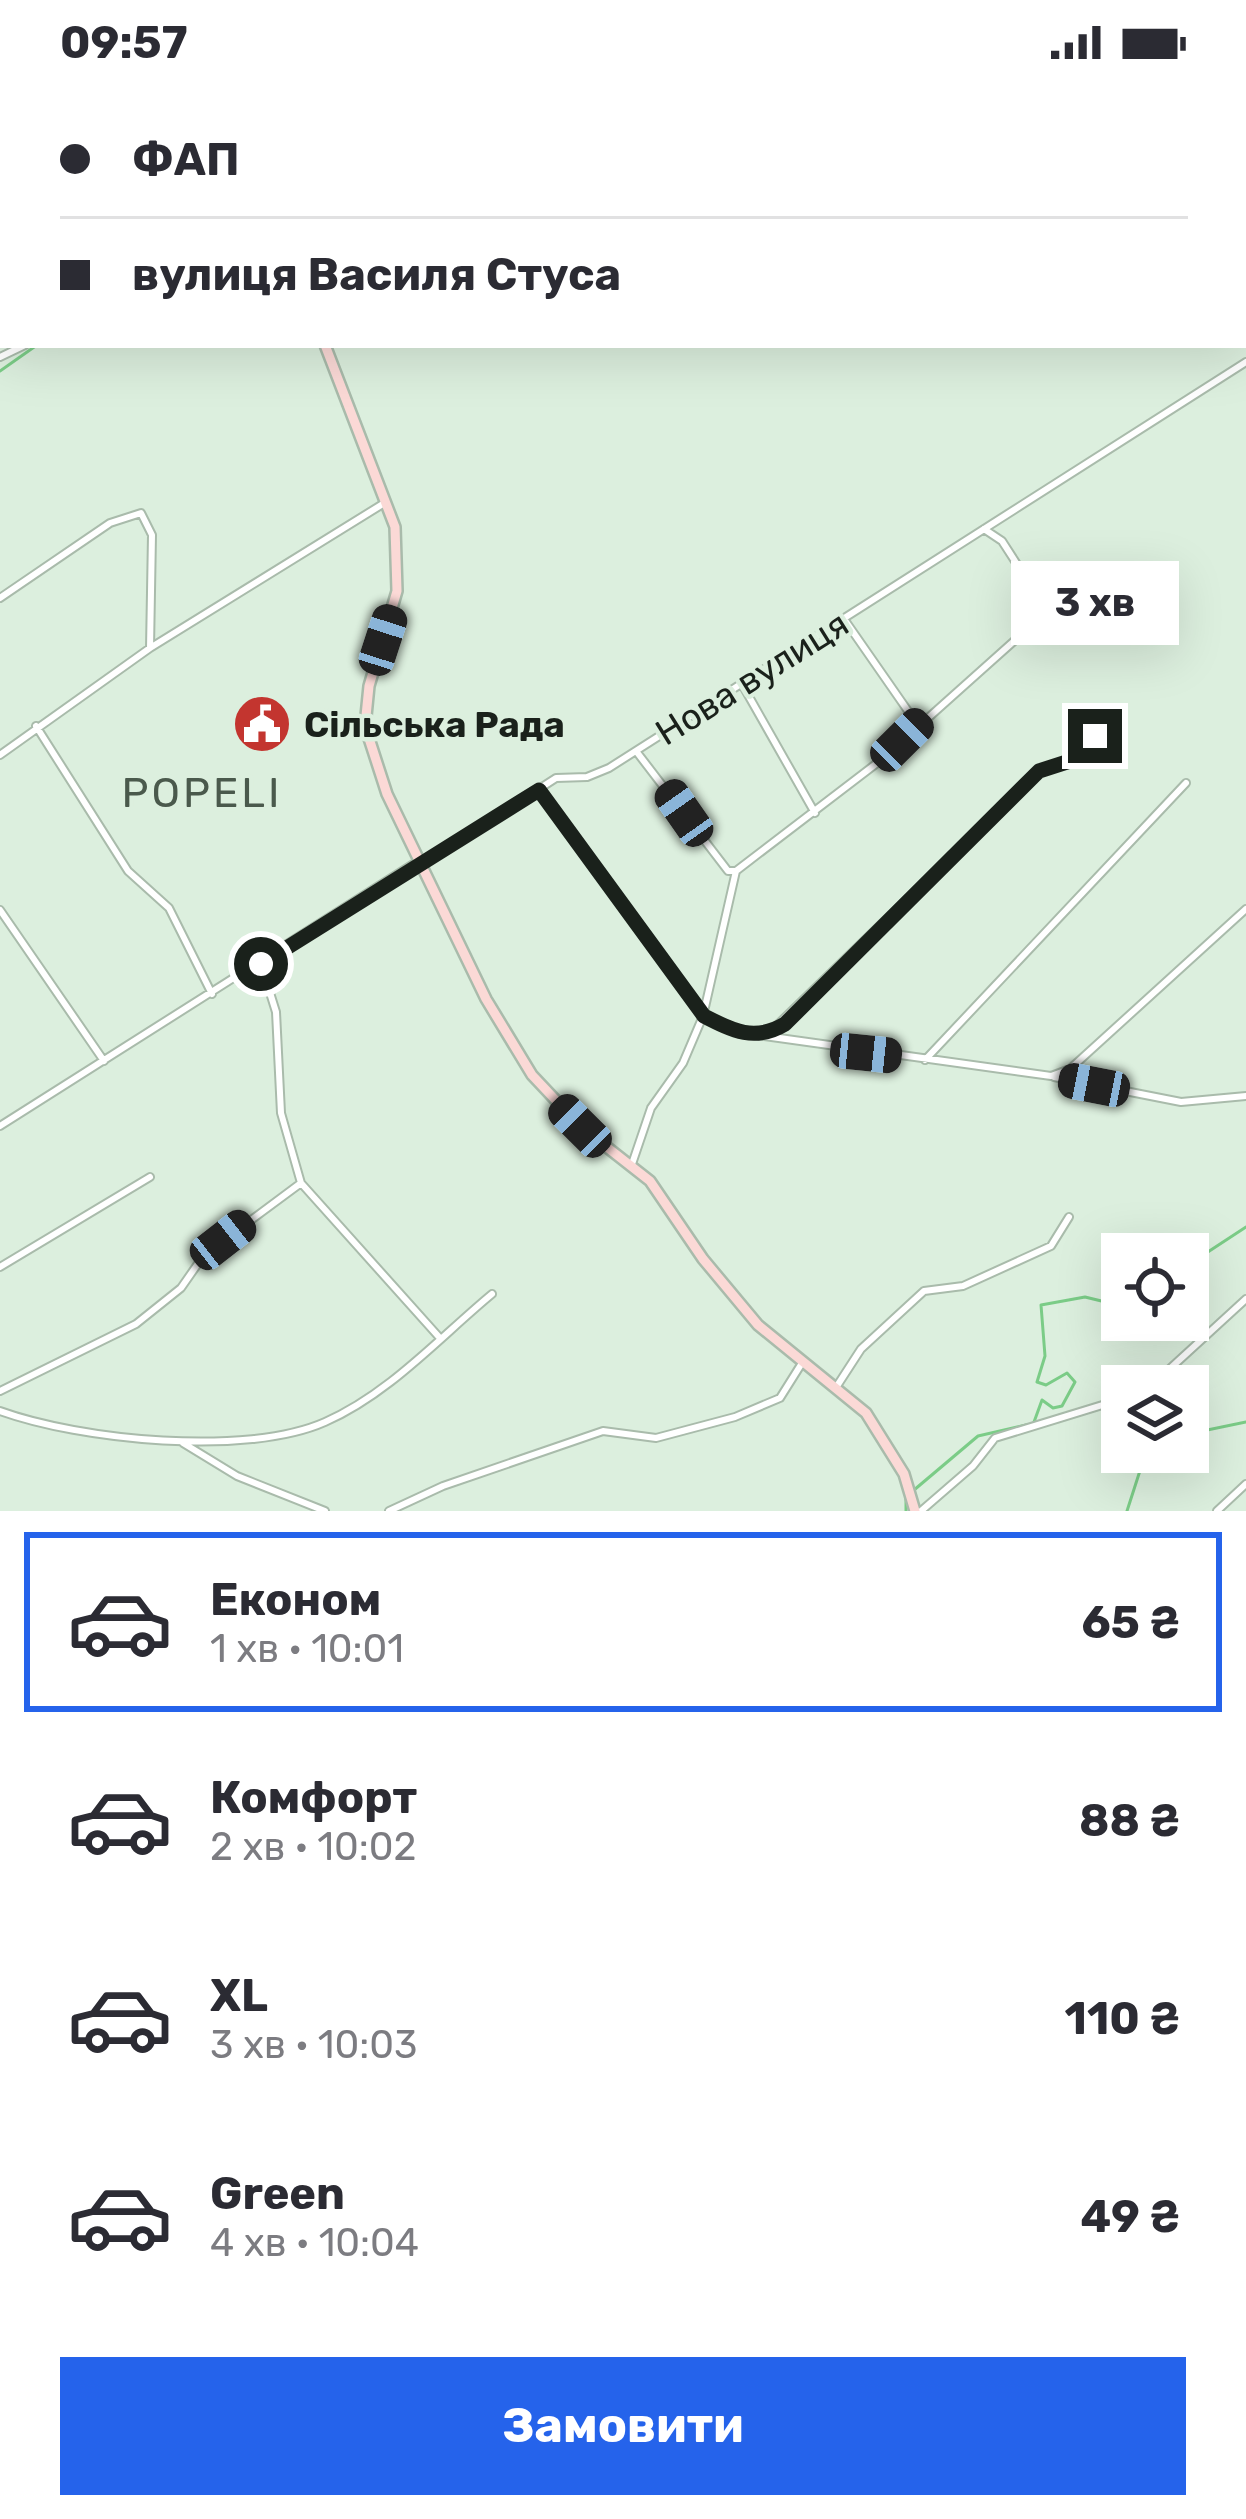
<!DOCTYPE html>
<html lang="uk">
<head>
<meta charset="utf-8">
<style>
	body { margin:0; font-family:Rubik,sans-serif; background:#f7f7f7; color:#2b2b33; height:100vh; display:flex; flex-direction:column; font-size:45px; white-space:nowrap }
	* { box-sizing:border-box; margin:0 }
	p { font-size:39px; color:#7c7c81 }
	.icon { flex:none; width:66px; height:66px; fill:none; stroke:currentColor; stroke-width:2; stroke-linecap:round; stroke-linejoin:round }
	.map { position:relative; height:1427px; overflow:hidden }
	.side { display:flex; flex-direction:column; background:#fff; flex:1 }
	.side>* { flex:none }
	.hud { position:absolute; left:0px; top:0px; width:1248px; height:264px; box-shadow:0 12px 48px #0002; display:grid; align-content:center; height:264px; padding:0 60px; background:#fff }
	.controls { position:absolute; left:1101px; top:1149px; display:grid; gap:24px }
	.controls a { display:grid; place-items:center; width:108px; height:108px; border-radius:0px; background:#fff; box-shadow:0 12px 48px #0002; font-size:60px }
	.end { position:absolute; width:54px; height:54px; margin:-27px; border:15px solid #1a211b; background:#fff; box-shadow:0 0 0 6px #fff }
	.from { border-radius:50% }
	.bubble { position:absolute; height:84px; border-radius:0px; background:#fff; box-shadow:0 12px 48px #0002; font-size:39px; font-weight:700; line-height:84px; text-align:center }
	.car { position:absolute; width:36px; height:72px; margin:-36px -18px; border-radius:15px; box-shadow:0 0 9px 3px #0007; background:linear-gradient(#222 24%,#8ab4d8 0 40%,#222 0 76%,#8ab4d8 0 86%,#222 0) }
	.hud b { display:flex; align-items:center; gap:42px; height:114px; font-size:45px }
	.hud b+b { border-top:3px solid #e1e1e2 }
	.hud i { width:30px; height:30px; background:#2b2b33 }
	ul { padding:21px 0 0; list-style:none }
	li { display:flex; align-items:center; gap:36px; height:180px; margin:0 24px 18px; padding:0 36px; border:6px solid transparent; border-radius:0px }
	li div { flex:1 }
	li b { display:block; font-size:45px }
	li em { font-style:normal; font-weight:700 }
	li.current { border-color:#2563eb }
	li>.icon { width:108px; height:108px; stroke-width:1.5 }
	.action { display:flex; gap:24px; margin-top:auto; padding:24px 60px }
	.action a { flex:1; height:138px; border-radius:0px; background:#2563eb; color:#fff; font-size:48px; font-weight:700; line-height:138px; text-align:center }
	.status { display:flex; justify-content:space-between; align-items:center; height:84px; padding:0 60px; background:#fff; direction:ltr }
	.status svg { height:33px; fill:currentColor }
	.map>svg:first-child { display:block }
	.lines { fill:none; stroke-linecap:round; stroke-linejoin:round }
	.stream { stroke:#7bcc87; stroke-width:3 }
	.minor-casing { stroke:#a9bbab; stroke-width:10 }
	.secondary-casing { stroke:#a9bbab; stroke-width:14 }
	.minor { stroke:#fff; stroke-width:6 }
	.secondary { stroke:#fbd9d6; stroke-width:9 }
	.route { stroke:#1a211b; stroke-width:15 }
	.labels { text-anchor:middle; dominant-baseline:central; stroke-width:9; stroke-linejoin:round; paint-order:stroke }
	.street-label { font-size:36px; fill:#1a211b; stroke:#dcefde }
	.poi-label { font-size:36px; font-weight:bold; fill:#1a211b; stroke:#dcefde; text-anchor:start }
	.quarter-label { font-size:42px; letter-spacing:3px; fill:#4a594c; stroke:#dcefde }
</style>
</head>
<body>
<div class="status"><b>09:57</b><svg viewBox="0 0 49 12"><path d="M0 12V9h3v3zM5 12V6h3v6zM10 12V3h3v9zM15 12V0h3v12zM26 1h20v11H26zM47 4h2v5h-2z"/></svg></div>
<div class="map">
<svg width="1246" height="1427" viewBox="0 0 1246 1427">
	<rect width="100%" height="100%" fill="#dcefde"/>
	<g class="lines">
		<path class="stream" d="M 528,3 L 534,0
			M 0,287 L 37,261
			M 1188,1181 L 1246,1143
			M 1034,1338 L 1042,1316 L 1053,1324 L 1062,1322 L 1075,1298 L 1067,1289 L 1046,1301 L 1037,1298 L 1045,1272 L 1041,1221 L 1085,1213 L 1122,1222
			M 1188,1350 L 1246,1338
			M 914,1406 L 978,1352 L 1026,1341
			M 906,1427 L 906,1412
			M 1127,1427 L 1146,1368"/>
		<defs>
			<path id="minor" d="M 498,3 L 508,0
				M 0,273 L 25,261
				M 984,445 L 1002,457 L 1044,522 L 1042,532 L 881,676 L 736,787 L 703,932 L 736,948 L 1051,992 L 1070,985 L 1246,825
				M 0,514 L 110,439 L 141,429 L 152,451 L 150,564
				M 844,535 L 908,627 L 922,635
				M 743,602 L 815,729
				M 36,642 L 128,787 L 169,824 L 212,910
				M 636,667 L 728,787 L 734,787
				M 0,671 L 150,564 L 386,418
				M 539,706 L 703,932 L 683,979 L 651,1024 L 632,1080
				M 421,781 L 556,694 L 587,693 L 609,684 L 1246,278
				M 0,826 L 104,977
				M 261,880 L 276,928 L 281,1029 L 301,1099 L 439,1253
				M 769,949 L 1039,687 L 1070,677 L 1120,627
				M 925,976 L 1186,699
				M 1054,993 L 1181,1018 L 1246,1012
				M 0,1042 L 418,777
				M 0,1183 L 150,1093
				M 837,1302 L 861,1265 L 924,1207 L 963,1202 L 1051,1162 L 1069,1133
				M 1151,1302 L 1246,1215
				M 0,1307 L 136,1240 L 181,1204 L 204,1171 L 301,1099
				M 0,1327 C 80,1356 246,1373 325,1338 C 389,1310 440,1253 492,1210
				M 183,1359 L 237,1392 L 325,1427
				M 389,1427 L 443,1402 L 603,1347 L 656,1354 L 735,1333 L 780,1314 L 802,1279
				M 921,1427 L 973,1382 L 995,1354 L 1122,1315
				M 1217,1427 L 1246,1400"/>
			<path id="secondary" d="M 221,0 L 223,3
				M 325,261 L 395,443 L 397,507 L 369,602 L 365,642 L 387,710 L 486,915 L 532,991 L 580,1042 L 650,1097 L 703,1175 L 758,1241 L 866,1329 L 904,1390 L 915,1427"/>
		</defs>
		<use href="#minor" class="minor-casing"/>
		<use href="#secondary" class="secondary-casing"/>
		<use href="#minor" class="minor"/>
		<use href="#secondary" class="secondary"/>
	</g>
	<g class="lines">
		<path class="route" d="M 261,880 L 539,706 L 704,932 C 733,947 755,958 785,940 L 1039,687 L 1070,677 L 1095,652"/>
	</g>
	<defs>
		<symbol id="civic-disc" viewBox="-11 -11 22 22"><circle r="9.5" fill="#c3352f" stroke="#dcefde"/><path d="M-.6-6.5H3V-4.5H.6V-3L4-1V1h2V6H-6V1h2V-1L-.6-3ZM-1.2 2.5V6h2.4V2.5Z" fill="#fff"/></symbol>
	</defs>
	<g fill-rule="evenodd">
		<use href="#civic-disc" x="229" y="607" width="66" height="66"/>
	</g>
	<g class="labels">
		<g class="street-label">
			<text transform="translate(752 594) rotate(-32)">Нова вулиця</text>
		</g>
		<g class="poi-label">
			<text x="304" y="640">Сільська Рада</text>
		</g>
		<g class="quarter-label">
			<text x="202" y="709">POPELI</text>
		</g>
	</g>
</svg>
<div class="controls">
<a><svg class="icon" aria-label="locate" viewBox="0 0 24 24"><circle cx="12" cy="12" r="6"/><path d="M12 2v4M12 18v4M2 12h4M18 12h4"/></svg></a>
<a><svg class="icon" aria-label="layers" viewBox="0 0 24 24"><path d="M12 4l9 5-9 5-9-5zM3 14l9 5 9-5"/></svg></a>
</div>
<i class="end from" style="left:261px;top:880px"></i>
<i class="end" style="left:1095px;top:652px"></i>
<div class="bubble" style="left:1011px;top:477px;width:168px">3 хв</div>
<i class="car" style="left:383px;top:556px;rotate:18deg"></i>
<i class="car" style="left:902px;top:656px;rotate:45deg"></i>
<i class="car" style="left:684px;top:729px;rotate:325deg"></i>
<i class="car" style="left:866px;top:969px;rotate:96deg"></i>
<i class="car" style="left:1094px;top:1001px;rotate:281deg"></i>
<i class="car" style="left:580px;top:1042px;rotate:315deg"></i>
<i class="car" style="left:223px;top:1156px;rotate:52deg"></i>
<div class="hud">
<b><i class="from"></i>ФАП</b>
<b><i></i>вулиця Василя Стуса</b>
</div>
</div>
<section class="side">
<ul>
<li class="current"><svg class="icon" aria-label="car" viewBox="0 0 24 24"><path d="M5 17H2v-5l4-1 3-4h7l3 4 3 1v5h-3M9 17h6M6 11h13"/><circle cx="7" cy="17" r="2"/><circle cx="17" cy="17" r="2"/></svg><div><b>Економ</b><p>1 хв · 10:01</p></div><em>65 ₴</em></li>
<li><svg class="icon" aria-label="car" viewBox="0 0 24 24"><path d="M5 17H2v-5l4-1 3-4h7l3 4 3 1v5h-3M9 17h6M6 11h13"/><circle cx="7" cy="17" r="2"/><circle cx="17" cy="17" r="2"/></svg><div><b>Комфорт</b><p>2 хв · 10:02</p></div><em>88 ₴</em></li>
<li><svg class="icon" aria-label="car" viewBox="0 0 24 24"><path d="M5 17H2v-5l4-1 3-4h7l3 4 3 1v5h-3M9 17h6M6 11h13"/><circle cx="7" cy="17" r="2"/><circle cx="17" cy="17" r="2"/></svg><div><b>XL</b><p>3 хв · 10:03</p></div><em>110 ₴</em></li>
<li><svg class="icon" aria-label="car" viewBox="0 0 24 24"><path d="M5 17H2v-5l4-1 3-4h7l3 4 3 1v5h-3M9 17h6M6 11h13"/><circle cx="7" cy="17" r="2"/><circle cx="17" cy="17" r="2"/></svg><div><b>Green</b><p>4 хв · 10:04</p></div><em>49 ₴</em></li>
</ul>
<div class="action"><a>Замовити</a></div>
</section>
</body>
</html>
